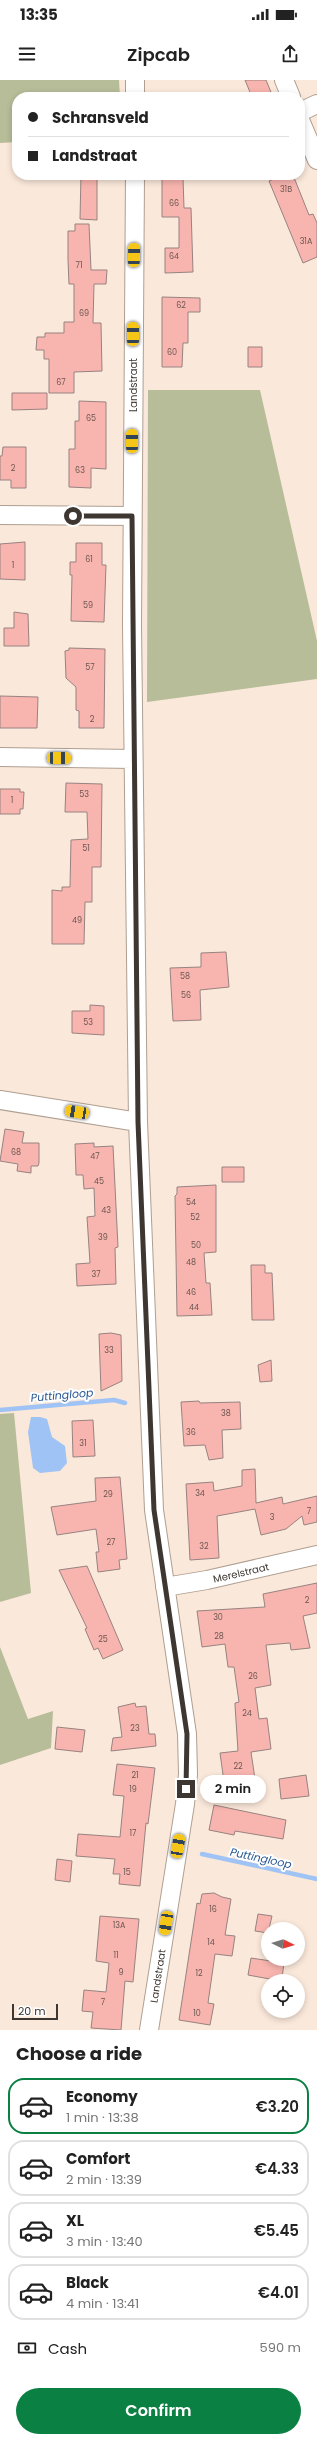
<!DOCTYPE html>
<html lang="en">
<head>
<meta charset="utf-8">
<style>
	body { margin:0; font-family:Poppins,sans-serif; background:#f6f6f6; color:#222; height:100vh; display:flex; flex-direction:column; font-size:15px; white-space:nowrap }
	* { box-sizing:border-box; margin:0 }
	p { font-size:13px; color:#767676 }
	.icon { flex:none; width:22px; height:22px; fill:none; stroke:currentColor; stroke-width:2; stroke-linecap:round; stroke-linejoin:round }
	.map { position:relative; height:1950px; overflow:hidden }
	.details { display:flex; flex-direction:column; background:#fff; flex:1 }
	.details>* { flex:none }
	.hud { position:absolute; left:12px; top:12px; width:293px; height:88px; border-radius:16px; box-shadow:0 2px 6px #0003; display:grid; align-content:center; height:88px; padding:0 16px; background:#fff }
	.needle { width:26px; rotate:95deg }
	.controls { position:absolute; left:261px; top:1842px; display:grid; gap:8px }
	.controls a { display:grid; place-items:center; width:44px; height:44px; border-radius:50%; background:#fff; box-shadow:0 2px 6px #0003; font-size:20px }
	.scale { position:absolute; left:12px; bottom:10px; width:46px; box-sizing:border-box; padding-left:4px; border:2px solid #3d3631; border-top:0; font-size:11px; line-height:14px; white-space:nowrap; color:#3d3631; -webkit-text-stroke:3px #fff; paint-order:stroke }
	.end { position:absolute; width:18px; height:18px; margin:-9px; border:5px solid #3d3631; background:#fff; box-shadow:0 0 0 2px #fff }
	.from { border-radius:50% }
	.bubble { position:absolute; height:28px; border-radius:14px; background:#fff; box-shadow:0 2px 6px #0003; font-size:13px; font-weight:600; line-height:28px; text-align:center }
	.car { position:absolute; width:12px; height:24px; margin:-12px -6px; border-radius:5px; box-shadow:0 0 3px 1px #0007; background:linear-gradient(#f5c518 24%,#345 0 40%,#f5c518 0 76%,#345 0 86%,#f5c518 0) }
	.hud b { display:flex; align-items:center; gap:14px; height:38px; font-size:15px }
	.hud b+b { border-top:1px solid #e0e0e0 }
	.hud i { width:10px; height:10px; background:#222 }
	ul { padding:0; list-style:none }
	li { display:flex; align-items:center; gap:12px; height:56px; margin:0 8px 6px; padding:0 8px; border:2px solid #e0e0e0; border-radius:16px }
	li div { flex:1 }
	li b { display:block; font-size:15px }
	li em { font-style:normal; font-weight:600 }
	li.selected { border-color:#0b8043 }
	li>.icon { width:36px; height:36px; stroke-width:1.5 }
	h2 { padding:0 16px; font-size:18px; line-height:48px }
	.pay { display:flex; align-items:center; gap:10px; height:44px; padding:0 16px; font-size:15px }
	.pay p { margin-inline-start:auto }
	.primary-button { display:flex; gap:8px; margin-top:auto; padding:8px 16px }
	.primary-button a { flex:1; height:46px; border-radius:24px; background:#0b8043; color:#fff; font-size:16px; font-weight:600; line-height:46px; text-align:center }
	.status { display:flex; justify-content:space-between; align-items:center; height:28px; padding:0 20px; background:#fff; direction:ltr }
	.status svg { height:11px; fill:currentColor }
	header { display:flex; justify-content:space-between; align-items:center; height:52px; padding:0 16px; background:#fff; font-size:18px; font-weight:600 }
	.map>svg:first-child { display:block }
	.green { fill:#b7bd99 }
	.water { fill:#9fc3f4 }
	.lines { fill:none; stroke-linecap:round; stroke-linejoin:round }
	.stream { stroke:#9fc3f4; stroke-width:4.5 }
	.building { fill:#f8b5af; stroke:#988280 }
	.minor-casing { stroke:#af9f91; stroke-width:20 }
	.minor { stroke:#fff; stroke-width:18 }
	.route { stroke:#3d3631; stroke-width:5 }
	.labels { text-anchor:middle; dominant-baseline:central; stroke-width:4; stroke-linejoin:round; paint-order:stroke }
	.number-label { font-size:8px; fill:#6c5650 }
	.street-label { font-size:10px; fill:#3d3631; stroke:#fff }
	.water-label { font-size:11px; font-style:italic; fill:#285792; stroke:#fff }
</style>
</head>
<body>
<div class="status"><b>13:35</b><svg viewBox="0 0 49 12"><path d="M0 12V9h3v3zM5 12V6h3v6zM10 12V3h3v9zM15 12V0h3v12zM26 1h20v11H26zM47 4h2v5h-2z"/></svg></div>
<header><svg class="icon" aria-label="menu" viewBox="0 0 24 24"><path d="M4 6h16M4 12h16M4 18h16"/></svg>Zipcab<svg class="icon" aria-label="share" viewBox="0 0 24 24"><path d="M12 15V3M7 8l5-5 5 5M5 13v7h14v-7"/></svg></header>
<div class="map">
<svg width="317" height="1950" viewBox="0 0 317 1950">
	<rect width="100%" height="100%" fill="#fae8da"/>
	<path class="green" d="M 0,0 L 119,0 L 120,17 L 17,17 L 17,62 L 0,63 Z
		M 148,310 L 260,310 L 317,561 L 317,599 L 147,622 Z
		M 14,1333 L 31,1513 L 0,1522 L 0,1334 Z
		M 0,1567 L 28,1639 L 53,1631 L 51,1668 L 0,1685 Z"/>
	<path class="water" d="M 31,1337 L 40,1337 L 47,1339 L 52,1357 L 65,1366 L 67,1383 L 60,1391 L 40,1393 L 33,1388 L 28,1352 Z"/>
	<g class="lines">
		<path class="stream" d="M 0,1330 L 114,1320 L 125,1323
			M 202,1774 L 317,1799"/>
	</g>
	<path class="building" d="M 245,0 L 266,0 L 273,17 L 252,17 Z
		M 81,95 L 97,95 L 97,140 L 80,139 Z
		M 273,95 L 293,95 L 309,135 L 313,134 L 317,143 L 317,177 L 303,183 L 269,101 L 276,98 Z
		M 162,98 L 183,98 L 184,128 L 191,128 L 193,192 L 165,193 L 165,168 L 179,168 L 179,137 L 162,137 Z
		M 75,144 L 89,144 L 91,190 L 107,190 L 106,204 L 94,204 L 93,243 L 101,243 L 102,291 L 74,292 L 74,313 L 49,313 L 49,279 L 44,279 L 44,270 L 36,270 L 37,257 L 45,257 L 45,253 L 64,253 L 64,242 L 74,242 L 74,204 L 69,204 L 68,180 L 68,151 L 75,151 Z
		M 162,217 L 200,218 L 200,232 L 188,232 L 188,263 L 183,263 L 182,287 L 162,287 Z
		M 248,267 L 262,267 L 262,287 L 248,287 Z
		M 12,313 L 47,313 L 47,329 L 12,330 Z
		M 79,321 L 106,322 L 106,389 L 91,388 L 91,408 L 69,407 L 69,369 L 75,369 L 75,341 L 79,341 Z
		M 3,367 L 26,367 L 26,408 L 11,408 L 11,400 L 0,400 L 0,376 L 2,376 Z
		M 25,462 L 25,500 L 0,499 L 0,464 Z
		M 76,463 L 102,463 L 102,485 L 106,485 L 104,542 L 71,541 L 72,495 L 70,495 L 70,482 L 76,482 Z
		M 14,532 L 28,534 L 29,566 L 4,566 L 4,548 L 14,548 Z
		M 69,568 L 105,569 L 104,648 L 79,648 L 79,631 L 76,630 L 76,607 L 66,598 L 65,571 L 69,570 Z
		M 0,616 L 38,617 L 37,648 L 0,648 Z
		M 66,703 L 102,704 L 101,787 L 92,787 L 92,822 L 85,822 L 84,864 L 52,864 L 52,810 L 62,811 L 62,807 L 70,807 L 71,760 L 88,759 L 87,732 L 65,732 Z
		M 0,709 L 20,709 L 20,712 L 24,712 L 23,729 L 20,729 L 20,734 L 0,734 Z
		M 226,872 L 229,907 L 200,910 L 201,940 L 173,941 L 170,888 L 201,887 L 201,873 Z
		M 90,925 L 104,926 L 104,955 L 72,953 L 72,931 L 90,931 Z
		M 5,1049 L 24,1052 L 22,1063 L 39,1063 L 39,1083 L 38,1086 L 31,1086 L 31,1093 L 17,1091 L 18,1084 L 0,1081 Z
		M 94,1063 L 94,1067 L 113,1066 L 118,1167 L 115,1168 L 116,1204 L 77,1206 L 76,1184 L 90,1183 L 87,1137 L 95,1136 L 94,1108 L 84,1109 L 83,1095 L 76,1095 L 75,1064 Z
		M 222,1087 L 244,1087 L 244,1102 L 222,1102 Z
		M 216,1105 L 216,1172 L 204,1173 L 206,1203 L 210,1203 L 212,1235 L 177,1236 L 175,1116 L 177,1114 L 177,1107 Z
		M 251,1185 L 265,1185 L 265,1193 L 272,1193 L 274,1240 L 252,1240 Z
		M 111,1253 L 121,1255 L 122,1301 L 101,1311 L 99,1254 Z
		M 271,1280 L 272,1301 L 260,1302 L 258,1285 Z
		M 199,1321 L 200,1323 L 240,1322 L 241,1349 L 222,1350 L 223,1378 L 209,1380 L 205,1365 L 184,1366 L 181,1322 Z
		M 93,1340 L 95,1376 L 73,1377 L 72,1341 Z
		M 255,1389 L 256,1423 L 282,1417 L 283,1424 L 317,1416 L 317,1442 L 304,1445 L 302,1436 L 286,1449 L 261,1455 L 255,1429 L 217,1436 L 219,1478 L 190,1480 L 186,1404 L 213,1402 L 214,1411 L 242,1406 L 242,1390 Z
		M 120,1397 L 127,1479 L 119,1480 L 120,1489 L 98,1492 L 96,1472 L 99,1472 L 96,1449 L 57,1455 L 51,1427 L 96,1421 L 95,1398 Z
		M 87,1486 L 123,1570 L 103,1579 L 98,1568 L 94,1570 L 85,1549 L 87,1548 L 59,1490 Z
		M 317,1503 L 317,1533 L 303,1536 L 310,1568 L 291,1570 L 290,1563 L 266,1565 L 271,1605 L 255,1608 L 259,1639 L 267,1638 L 271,1669 L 251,1672 L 255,1699 L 224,1702 L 220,1673 L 238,1671 L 235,1625 L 235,1623 L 239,1622 L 234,1587 L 228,1587 L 225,1564 L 202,1567 L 197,1531 L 265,1527 L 263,1514 Z
		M 135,1623 L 136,1627 L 146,1626 L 149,1654 L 155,1654 L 156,1666 L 111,1671 L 113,1658 L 122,1657 L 118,1627 Z
		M 57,1647 L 85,1650 L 82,1672 L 55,1669 Z
		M 117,1684 L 155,1688 L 148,1744 L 146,1743 L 140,1806 L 119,1804 L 120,1794 L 113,1794 L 115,1779 L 76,1776 L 78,1754 L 120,1757 L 124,1716 L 113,1715 Z
		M 306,1695 L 309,1716 L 281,1719 L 279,1699 Z
		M 214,1725 L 286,1740 L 283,1759 L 235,1751 L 234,1755 L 209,1750 Z
		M 57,1779 L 72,1781 L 70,1802 L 55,1800 Z
		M 214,1813 L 222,1817 L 231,1819 L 225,1855 L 235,1856 L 232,1876 L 215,1874 L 208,1923 L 214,1924 L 210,1945 L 179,1940 L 197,1823 L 200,1824 L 202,1814 Z
		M 258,1834 L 272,1836 L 268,1853 L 255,1851 Z
		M 100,1836 L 139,1839 L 133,1902 L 125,1901 L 121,1950 L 91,1948 L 93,1932 L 82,1931 L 84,1910 L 106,1912 L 109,1883 L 96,1881 Z
		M 251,1878 L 284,1883 L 282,1898 L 275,1897 L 275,1900 L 248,1895 Z"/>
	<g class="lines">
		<defs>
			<path id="minor" d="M 284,0 L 291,17
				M 135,17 L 135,0
				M 300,32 L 317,24
				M 300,40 L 317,80
				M 135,95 L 132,545 L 138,1042 L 154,1430 L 187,1654 L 188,1694 L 185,1724 L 149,1950
				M 0,435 L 132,436
				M 0,677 L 133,679
				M 0,1020 L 138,1042
				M 165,1507 L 207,1500 L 317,1475"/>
		</defs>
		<use href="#minor" class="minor-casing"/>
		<use href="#minor" class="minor"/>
	</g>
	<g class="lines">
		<path class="route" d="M 73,436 L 132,436 L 138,1042 L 154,1430 L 187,1654 L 186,1709"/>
	</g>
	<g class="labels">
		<g class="number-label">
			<text x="286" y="109">31B</text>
			<text x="174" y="123">66</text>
			<text x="306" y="161">31A</text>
			<text x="174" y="176">64</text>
			<text x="79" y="185">71</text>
			<text x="181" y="225">62</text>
			<text x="84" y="233">69</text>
			<text x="172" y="272">60</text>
			<text x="61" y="302">67</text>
			<text x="91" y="338">65</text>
			<text x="13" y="388">2</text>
			<text x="80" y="390">63</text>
			<text x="89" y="479">61</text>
			<text x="13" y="485">1</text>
			<text x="88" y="525">59</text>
			<text x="90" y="587">57</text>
			<text x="92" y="639">2</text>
			<text x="84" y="714">53</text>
			<text x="12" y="720">1</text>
			<text x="86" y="768">51</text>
			<text x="77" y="840">49</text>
			<text x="185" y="896">58</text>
			<text x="186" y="915">56</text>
			<text x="88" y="942">53</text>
			<text x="16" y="1072">68</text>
			<text x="95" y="1076">47</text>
			<text x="99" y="1101">45</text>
			<text x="191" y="1122">54</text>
			<text x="106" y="1130">43</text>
			<text x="195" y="1137">52</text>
			<text x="103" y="1157">39</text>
			<text x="196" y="1165">50</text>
			<text x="191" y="1182">48</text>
			<text x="96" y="1194">37</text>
			<text x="191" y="1212">46</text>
			<text x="194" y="1227">44</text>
			<text x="109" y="1270">33</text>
			<text x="226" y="1333">38</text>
			<text x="191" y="1352">36</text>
			<text x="83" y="1363">31</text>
			<text x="200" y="1413">34</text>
			<text x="108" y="1414">29</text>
			<text x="309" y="1431">7</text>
			<text x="272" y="1437">3</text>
			<text x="111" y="1462">27</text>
			<text x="204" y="1466">32</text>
			<text x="307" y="1520">2</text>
			<text x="218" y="1537">30</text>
			<text x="219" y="1556">28</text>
			<text x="103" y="1559">25</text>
			<text x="253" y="1596">26</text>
			<text x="247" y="1633">24</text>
			<text x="135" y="1648">23</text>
			<text x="238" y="1686">22</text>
			<text x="135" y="1695">21</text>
			<text x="133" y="1709">19</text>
			<text x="133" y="1753">17</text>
			<text x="127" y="1792">15</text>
			<text x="213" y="1829">16</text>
			<text x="119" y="1845">13A</text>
			<text x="211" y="1862">14</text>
			<text x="116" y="1875">11</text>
			<text x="121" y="1892">9</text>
			<text x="199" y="1893">12</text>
			<text x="103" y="1922">7</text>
			<text x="197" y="1933">10</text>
		</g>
		<g class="street-label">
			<text transform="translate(133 305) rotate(-90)">Landstraat</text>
			<text transform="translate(241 1493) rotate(-13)">Merelstraat</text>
			<text transform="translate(158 1896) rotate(-81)">Landstraat</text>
		</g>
		<g class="water-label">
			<text transform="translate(62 1315) rotate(-5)">Puttingloop</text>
			<text transform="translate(261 1778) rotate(12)">Puttingloop</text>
		</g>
	</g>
</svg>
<div class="controls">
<a><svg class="needle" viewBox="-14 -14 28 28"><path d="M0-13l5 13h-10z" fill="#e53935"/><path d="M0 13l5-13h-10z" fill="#767676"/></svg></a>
<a><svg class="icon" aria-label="locate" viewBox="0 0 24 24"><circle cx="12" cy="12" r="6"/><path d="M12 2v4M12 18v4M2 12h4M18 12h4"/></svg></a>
</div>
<div class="scale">20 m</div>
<i class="end from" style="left:73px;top:436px"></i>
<i class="end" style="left:186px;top:1709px"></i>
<div class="bubble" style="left:200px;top:1695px;width:66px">2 min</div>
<i class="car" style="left:134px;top:175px;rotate:1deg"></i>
<i class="car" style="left:133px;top:254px;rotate:0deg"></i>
<i class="car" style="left:132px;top:361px;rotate:0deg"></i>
<i class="car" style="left:59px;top:678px;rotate:91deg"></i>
<i class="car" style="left:77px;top:1032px;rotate:279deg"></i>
<i class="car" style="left:178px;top:1766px;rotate:10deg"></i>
<i class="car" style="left:166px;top:1843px;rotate:189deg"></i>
<div class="hud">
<b><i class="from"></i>Schransveld</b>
<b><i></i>Landstraat</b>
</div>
</div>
<section class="details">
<h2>Choose a ride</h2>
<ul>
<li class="selected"><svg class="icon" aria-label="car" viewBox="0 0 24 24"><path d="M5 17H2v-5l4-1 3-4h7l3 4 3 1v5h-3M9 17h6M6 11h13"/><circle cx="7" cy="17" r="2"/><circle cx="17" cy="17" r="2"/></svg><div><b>Economy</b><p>1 min · 13:38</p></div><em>€3.20</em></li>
<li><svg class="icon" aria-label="car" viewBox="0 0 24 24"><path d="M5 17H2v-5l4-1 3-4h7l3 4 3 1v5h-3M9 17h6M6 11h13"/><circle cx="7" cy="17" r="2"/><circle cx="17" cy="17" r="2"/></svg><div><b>Comfort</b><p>2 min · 13:39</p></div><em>€4.33</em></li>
<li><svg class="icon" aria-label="car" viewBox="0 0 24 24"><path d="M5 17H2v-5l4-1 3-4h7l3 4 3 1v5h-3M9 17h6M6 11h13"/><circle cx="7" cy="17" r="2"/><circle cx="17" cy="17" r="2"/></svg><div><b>XL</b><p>3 min · 13:40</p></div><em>€5.45</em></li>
<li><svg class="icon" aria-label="car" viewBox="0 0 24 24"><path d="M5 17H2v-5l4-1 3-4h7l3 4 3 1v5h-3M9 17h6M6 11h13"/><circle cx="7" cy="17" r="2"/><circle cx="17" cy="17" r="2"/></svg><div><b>Black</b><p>4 min · 13:41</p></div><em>€4.01</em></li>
</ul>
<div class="pay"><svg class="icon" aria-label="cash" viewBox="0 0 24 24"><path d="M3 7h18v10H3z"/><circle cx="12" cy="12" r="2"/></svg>Cash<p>590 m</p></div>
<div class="primary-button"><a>Confirm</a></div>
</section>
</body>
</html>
